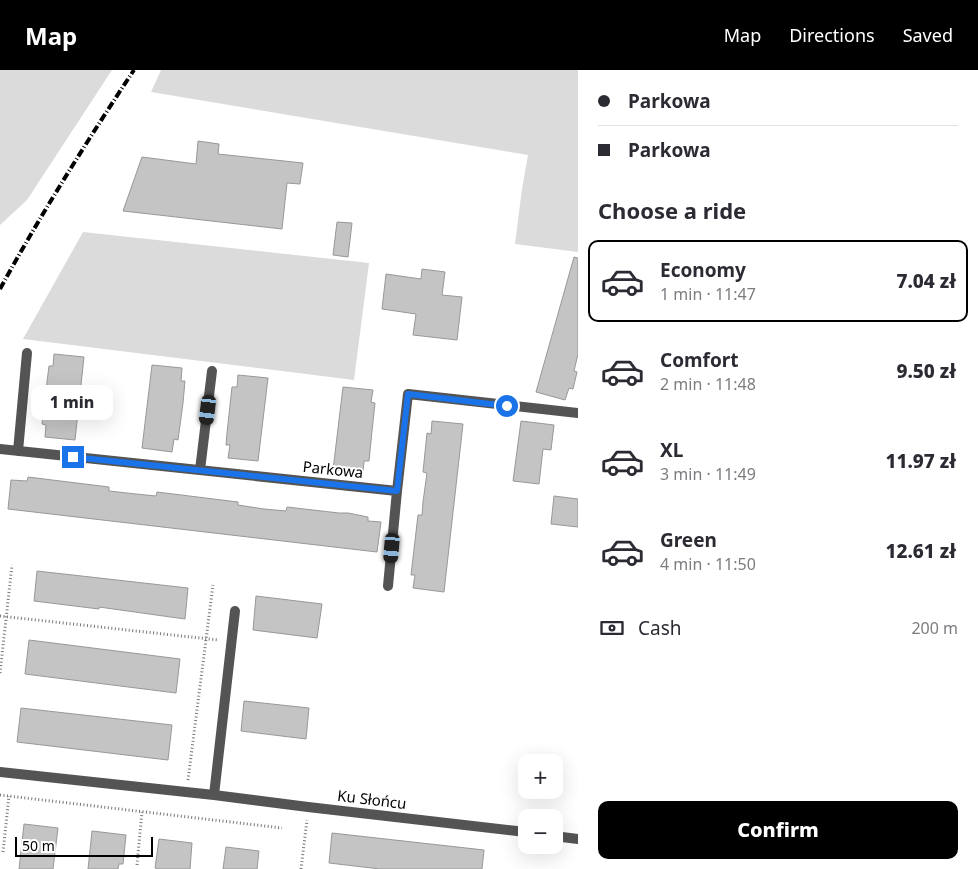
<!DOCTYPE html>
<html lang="en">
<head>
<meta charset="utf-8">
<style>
	body { margin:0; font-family:"Noto Sans",sans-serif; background:#f7f7f7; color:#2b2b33; height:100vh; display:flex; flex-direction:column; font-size:19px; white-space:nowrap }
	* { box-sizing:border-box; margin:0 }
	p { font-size:16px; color:#7c7c81 }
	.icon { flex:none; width:28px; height:28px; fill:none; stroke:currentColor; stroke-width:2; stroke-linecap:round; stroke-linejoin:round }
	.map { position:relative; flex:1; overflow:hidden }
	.panel { display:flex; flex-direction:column; background:#fff; width:400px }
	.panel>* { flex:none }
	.banner { display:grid; align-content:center; height:110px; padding:0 20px; background:#fff }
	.fabs { position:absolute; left:518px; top:684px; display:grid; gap:10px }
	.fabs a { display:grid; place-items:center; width:45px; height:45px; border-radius:10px; background:#fff; box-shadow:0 5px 20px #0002; font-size:25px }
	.scale { position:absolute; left:15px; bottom:12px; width:138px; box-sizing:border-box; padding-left:5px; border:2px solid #000; border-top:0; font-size:14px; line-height:18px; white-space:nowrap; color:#000; -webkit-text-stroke:4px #fff; paint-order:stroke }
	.end { position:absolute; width:22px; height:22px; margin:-11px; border:6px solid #1a73e8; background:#fff; box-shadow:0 0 0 2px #fff }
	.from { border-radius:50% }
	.bubble { position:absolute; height:35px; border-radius:10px; background:#fff; box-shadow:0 5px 20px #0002; font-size:16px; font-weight:800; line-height:35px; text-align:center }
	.car { position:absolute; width:15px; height:30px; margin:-15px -8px; border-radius:6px; box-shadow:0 0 4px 1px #0007; background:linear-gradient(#222 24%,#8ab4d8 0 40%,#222 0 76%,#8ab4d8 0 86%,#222 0) }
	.banner b { display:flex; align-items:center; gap:18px; height:48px; font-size:19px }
	.banner b+b { border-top:1px solid #e1e1e2 }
	.banner i { width:12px; height:12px; background:#2b2b33 }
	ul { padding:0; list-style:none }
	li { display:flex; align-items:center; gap:15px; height:82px; margin:0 10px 8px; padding:0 10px; border:2px solid transparent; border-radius:10px }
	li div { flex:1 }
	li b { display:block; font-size:19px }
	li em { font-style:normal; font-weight:800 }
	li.selected { border-color:#000 }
	li>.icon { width:45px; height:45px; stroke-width:1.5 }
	h2 { padding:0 20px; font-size:22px; line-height:60px }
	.pay { display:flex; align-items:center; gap:12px; height:55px; padding:0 20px; font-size:19px }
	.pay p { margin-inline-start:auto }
	.cta { display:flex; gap:10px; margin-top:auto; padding:10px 20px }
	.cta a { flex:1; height:58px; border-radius:10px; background:#000; color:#fff; font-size:20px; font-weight:800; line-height:58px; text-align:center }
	header { display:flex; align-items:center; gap:30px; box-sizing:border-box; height:70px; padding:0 25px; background:#000; color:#fff }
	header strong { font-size:24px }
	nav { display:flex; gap:28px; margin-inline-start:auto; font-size:18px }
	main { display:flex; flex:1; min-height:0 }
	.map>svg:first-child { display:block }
	.green { fill:#dbdbdb }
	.building { fill:#c4c4c4; stroke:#989898 }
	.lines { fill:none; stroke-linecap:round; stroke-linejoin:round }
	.path { stroke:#767676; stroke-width:3; stroke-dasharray:1 2.5; stroke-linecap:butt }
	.minor { stroke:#545454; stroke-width:10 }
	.rail { stroke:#000; stroke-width:4; stroke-dasharray:8 2.5 1 2.5; stroke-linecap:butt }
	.route { stroke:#1a73e8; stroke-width:6 }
	.labels { text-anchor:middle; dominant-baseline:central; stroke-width:4; stroke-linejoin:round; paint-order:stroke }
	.street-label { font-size:15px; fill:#000; stroke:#fff }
</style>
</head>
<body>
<header>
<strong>Map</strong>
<nav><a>Map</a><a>Directions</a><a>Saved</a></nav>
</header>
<main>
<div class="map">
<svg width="578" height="799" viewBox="0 0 578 799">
	<rect width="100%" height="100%" fill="#fff"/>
	<path class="green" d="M 0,0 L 112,0 L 27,130 L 0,155 Z
		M 161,0 L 578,0 L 578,182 L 515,174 L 522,119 L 528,85 L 151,22 Z
		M 83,162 L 369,193 L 354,310 L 23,269 Z"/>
	<path class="building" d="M 198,71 L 219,74 L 218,84 L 303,93 L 300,114 L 287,113 L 282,159 L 123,141 L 142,87 L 196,94 Z
		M 337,152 L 352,153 L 348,187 L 333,185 Z
		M 574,187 L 578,188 L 578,284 L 574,301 L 577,302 L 573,319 L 569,318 L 565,330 L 536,322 Z
		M 422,199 L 445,202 L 442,225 L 462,227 L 457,270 L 413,265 L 416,244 L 382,239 L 386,204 L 421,209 Z
		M 54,284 L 84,287 L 75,370 L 45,367 L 46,355 L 42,354 L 44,336 L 49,296 L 53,296 Z
		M 152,295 L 182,298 L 181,311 L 185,311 L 183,333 L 178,370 L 174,369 L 172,382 L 142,378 Z
		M 238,305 L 268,308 L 258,391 L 228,388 L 230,375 L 226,375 L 227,363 L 232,317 L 237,317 Z
		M 343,317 L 373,320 L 371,332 L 375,333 L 372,361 L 369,391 L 364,391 L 363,403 L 333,400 Z
		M 432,351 L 463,354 L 444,522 L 413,518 L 415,505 L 411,505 L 418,445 L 422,445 L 423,432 L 427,403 L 423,402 L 427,363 L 431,364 Z
		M 521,351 L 554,355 L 551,380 L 543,379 L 539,414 L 513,411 Z
		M 28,407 L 109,417 L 109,421 L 136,424 L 156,426 L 157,422 L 238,432 L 238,435 L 264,439 L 286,441 L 287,437 L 339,443 L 348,443 L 368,447 L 368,451 L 381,452 L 377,482 L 8,439 L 11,410 L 27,411 Z
		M 554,426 L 578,429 L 578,457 L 551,454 Z
		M 37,501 L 188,518 L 185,549 L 99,537 L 99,539 L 34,531 Z
		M 256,526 L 322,534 L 317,568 L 253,560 Z
		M 29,570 L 180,589 L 176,623 L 25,604 Z
		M 244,631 L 309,638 L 306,669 L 241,661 Z
		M 21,638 L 172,655 L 168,690 L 17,672 Z
		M 24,754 L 58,758 L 53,799 L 19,799 Z
		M 92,761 L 126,765 L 123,794 L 119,794 L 118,799 L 88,799 Z
		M 332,763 L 484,780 L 482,799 L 380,799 L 329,793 Z
		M 159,769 L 192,773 L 190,799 L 159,799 L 155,798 Z
		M 226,777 L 259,781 L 257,799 L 223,799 Z"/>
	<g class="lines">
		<path class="path" d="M 0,546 L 218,570
			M 0,603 L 12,495
			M 188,710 L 213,515
			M 0,725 L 282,758
			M 3,782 L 9,726
			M 137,795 L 142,742
			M 301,799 L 307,750"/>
		<path class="minor" d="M 0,379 L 397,421 L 408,324 L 578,343
			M 18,381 L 27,283
			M 200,400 L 212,301
			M 388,516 L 397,421
			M 0,702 L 214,725 L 308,737 L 526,762
			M 214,725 L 235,541
			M 554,766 L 578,769"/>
		<path class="rail" d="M 0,219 C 41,144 87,71 134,0"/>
	</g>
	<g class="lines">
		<path class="route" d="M 73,387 L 397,421 L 408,324 L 507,336"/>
	</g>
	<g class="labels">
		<g class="street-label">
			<text transform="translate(333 399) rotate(6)">Parkowa</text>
			<text transform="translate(372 729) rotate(7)">Ku Słońcu</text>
		</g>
	</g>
</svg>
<div class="fabs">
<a>+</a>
<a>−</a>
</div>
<div class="scale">50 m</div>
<i class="end from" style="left:507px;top:336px"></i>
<i class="end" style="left:73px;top:387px"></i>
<div class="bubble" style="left:31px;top:315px;width:82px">1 min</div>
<i class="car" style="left:208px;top:340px;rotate:187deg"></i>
<i class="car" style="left:392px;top:478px;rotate:185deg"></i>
</div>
<section class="panel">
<div class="banner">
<b><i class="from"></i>Parkowa</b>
<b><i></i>Parkowa</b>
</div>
<h2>Choose a ride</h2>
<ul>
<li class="selected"><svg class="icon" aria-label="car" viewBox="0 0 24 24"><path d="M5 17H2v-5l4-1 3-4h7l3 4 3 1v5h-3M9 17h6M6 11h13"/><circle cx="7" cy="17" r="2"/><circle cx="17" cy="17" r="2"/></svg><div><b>Economy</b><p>1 min · 11:47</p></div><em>7.04 zł</em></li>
<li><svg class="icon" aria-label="car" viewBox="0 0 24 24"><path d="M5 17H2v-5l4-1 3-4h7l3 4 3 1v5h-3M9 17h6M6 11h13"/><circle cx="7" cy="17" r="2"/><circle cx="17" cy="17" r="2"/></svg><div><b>Comfort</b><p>2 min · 11:48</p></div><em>9.50 zł</em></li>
<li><svg class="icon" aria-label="car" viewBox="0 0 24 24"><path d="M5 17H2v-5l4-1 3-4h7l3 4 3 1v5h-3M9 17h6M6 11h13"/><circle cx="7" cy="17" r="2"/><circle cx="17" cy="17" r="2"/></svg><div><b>XL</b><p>3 min · 11:49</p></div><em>11.97 zł</em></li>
<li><svg class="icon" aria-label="car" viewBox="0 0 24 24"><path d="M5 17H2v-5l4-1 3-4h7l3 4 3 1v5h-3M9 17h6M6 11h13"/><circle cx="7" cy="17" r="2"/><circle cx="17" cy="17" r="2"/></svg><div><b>Green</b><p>4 min · 11:50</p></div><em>12.61 zł</em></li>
</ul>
<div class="pay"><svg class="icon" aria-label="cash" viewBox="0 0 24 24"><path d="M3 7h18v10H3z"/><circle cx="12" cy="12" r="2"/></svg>Cash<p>200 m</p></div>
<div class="cta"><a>Confirm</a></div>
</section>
</main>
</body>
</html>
